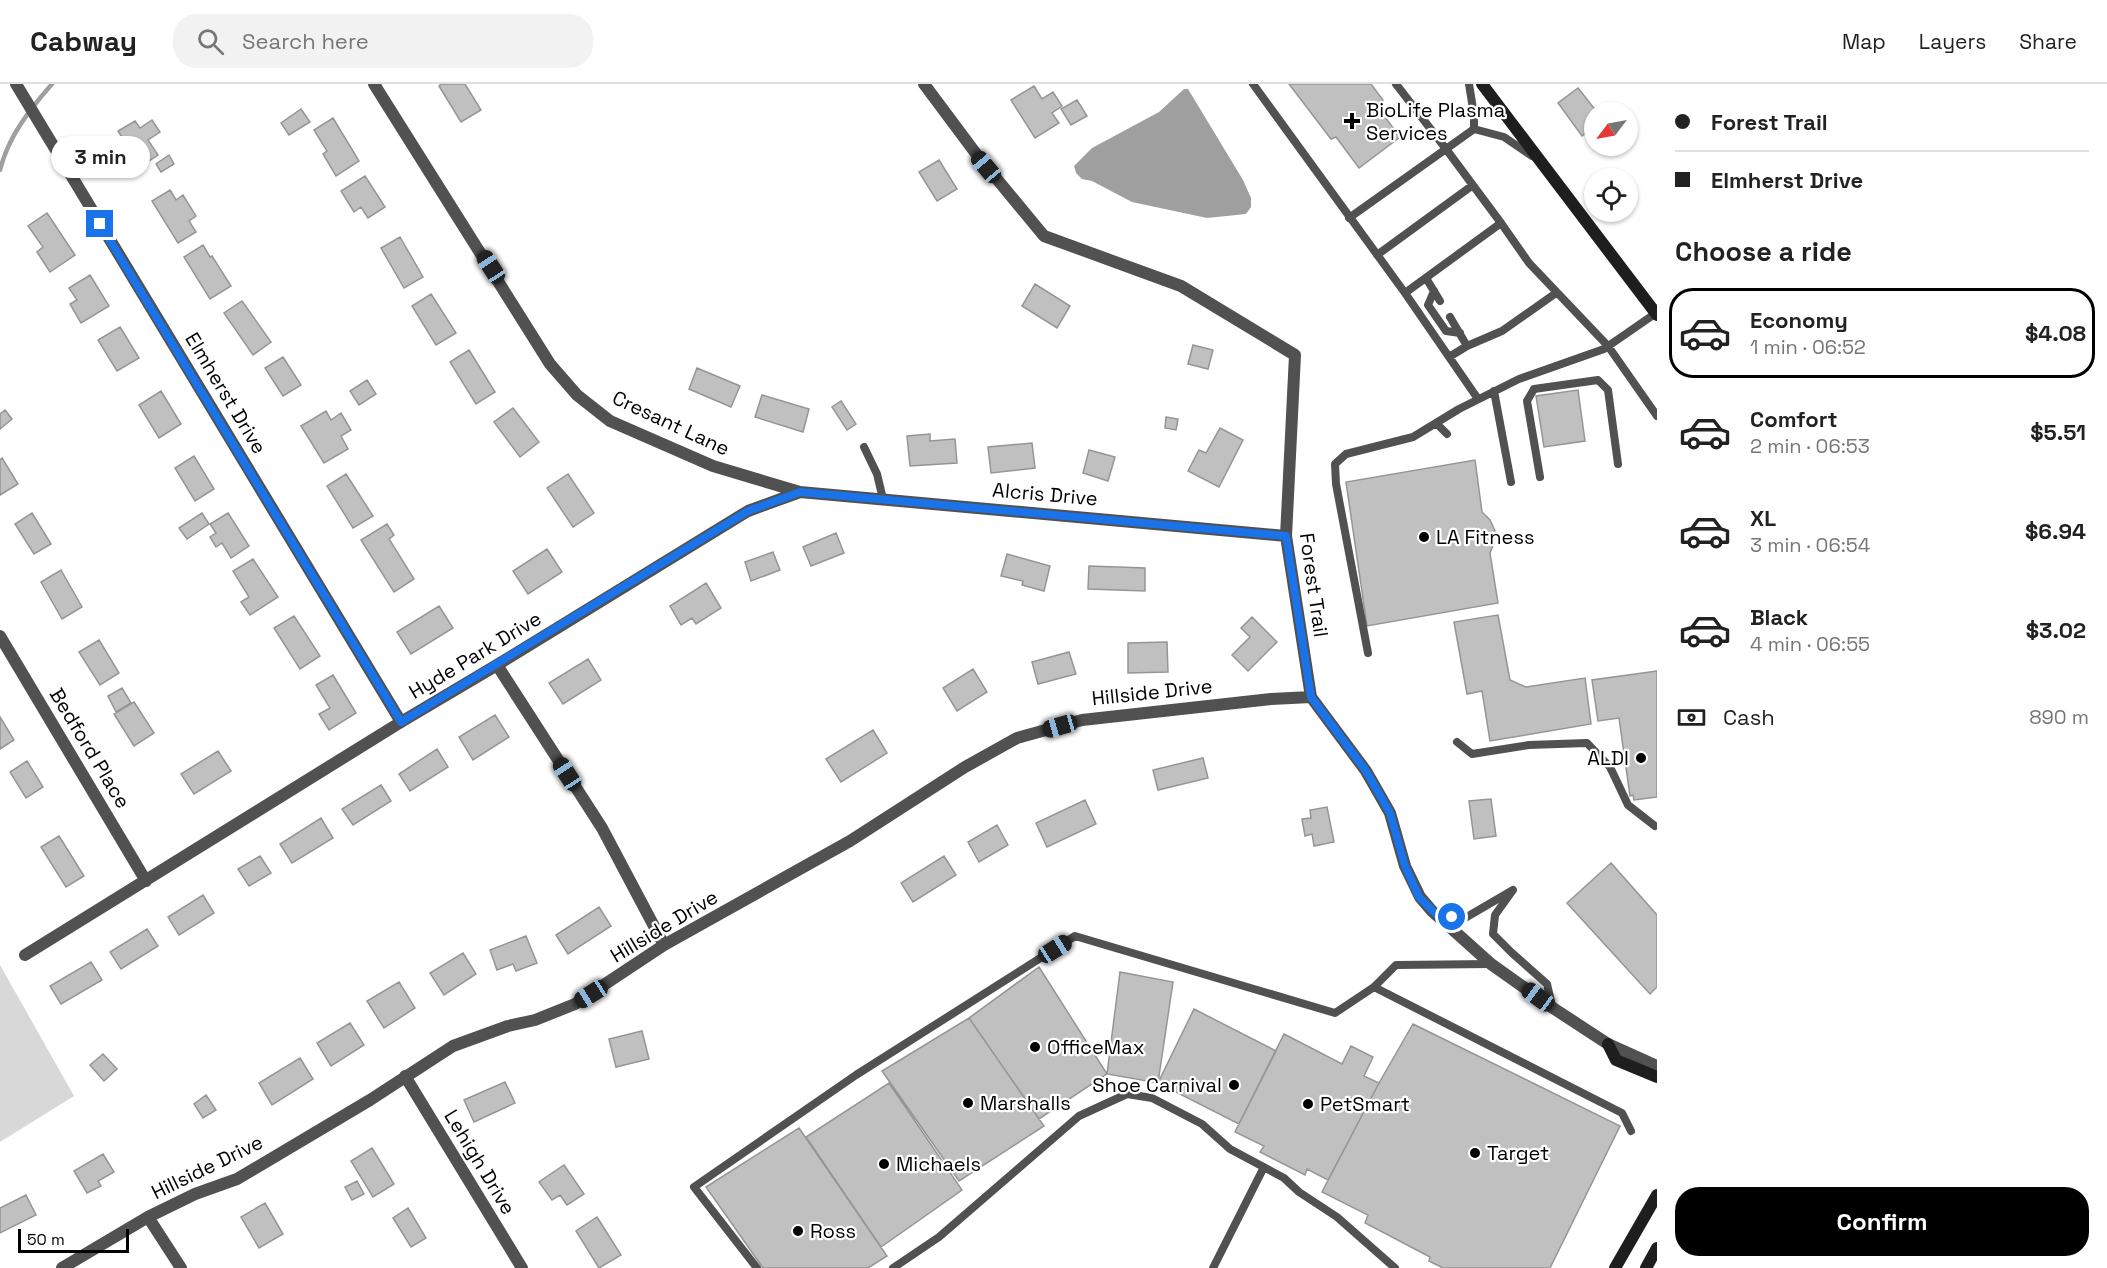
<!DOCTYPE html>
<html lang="en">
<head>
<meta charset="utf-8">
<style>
	body { margin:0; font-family:"Space Grotesk",sans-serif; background:#f2f2f2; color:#222; height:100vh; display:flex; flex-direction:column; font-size:22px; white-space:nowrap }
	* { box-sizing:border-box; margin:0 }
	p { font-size:20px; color:#767676 }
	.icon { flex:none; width:33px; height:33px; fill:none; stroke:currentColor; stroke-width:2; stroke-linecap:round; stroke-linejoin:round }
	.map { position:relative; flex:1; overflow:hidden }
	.side { display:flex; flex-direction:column; background:#fff; width:450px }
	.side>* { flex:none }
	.banner { display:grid; align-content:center; height:132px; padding:0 18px; background:#fff }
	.needle { width:39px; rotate:238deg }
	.fabs { position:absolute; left:1584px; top:18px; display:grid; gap:12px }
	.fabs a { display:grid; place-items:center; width:54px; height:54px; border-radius:50%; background:#fff; box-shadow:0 2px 4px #0004; font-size:30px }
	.scale { position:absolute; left:18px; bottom:15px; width:111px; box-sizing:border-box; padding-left:6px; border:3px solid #000; border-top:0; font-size:16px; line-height:21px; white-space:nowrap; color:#000; -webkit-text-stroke:4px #fff; paint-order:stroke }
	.end { position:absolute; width:27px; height:27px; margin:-14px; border:8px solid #1a73e8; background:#fff; box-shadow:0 0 0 3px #fff }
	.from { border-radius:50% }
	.bubble { position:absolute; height:42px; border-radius:21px; background:#fff; box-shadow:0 2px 4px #0004; font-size:20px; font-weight:700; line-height:42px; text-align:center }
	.car { position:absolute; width:18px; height:36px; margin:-18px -9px; border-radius:8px; box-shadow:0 0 4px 2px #0007; background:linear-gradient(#222 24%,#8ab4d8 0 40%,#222 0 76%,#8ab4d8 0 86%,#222 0) }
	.banner b { display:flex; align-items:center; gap:21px; height:57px; font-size:22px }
	.banner b+b { border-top:2px solid #e0e0e0 }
	.banner i { width:15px; height:15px; background:#222 }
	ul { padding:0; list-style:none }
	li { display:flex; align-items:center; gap:18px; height:90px; margin:0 12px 9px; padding:0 6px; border:3px solid transparent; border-radius:24px }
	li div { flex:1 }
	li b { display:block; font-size:22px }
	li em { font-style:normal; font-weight:700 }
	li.active { border-color:#000 }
	li>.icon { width:54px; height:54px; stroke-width:1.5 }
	h2 { padding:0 18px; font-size:27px; line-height:72px }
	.pay { display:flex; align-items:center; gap:15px; height:66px; padding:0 18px; font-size:22px }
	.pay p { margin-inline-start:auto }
	.action { display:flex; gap:12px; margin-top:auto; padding:12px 18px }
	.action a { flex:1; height:69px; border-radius:24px; background:#000; color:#fff; font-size:24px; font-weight:700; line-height:69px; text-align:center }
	header { display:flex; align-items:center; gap:36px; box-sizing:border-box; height:84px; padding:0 30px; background:#fff; border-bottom:2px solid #e0e0e0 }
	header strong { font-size:28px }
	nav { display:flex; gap:33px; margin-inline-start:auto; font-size:21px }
	.search { width:420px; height:54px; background:#f2f2f2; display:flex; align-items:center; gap:15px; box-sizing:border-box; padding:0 21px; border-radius:24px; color:#767676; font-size:22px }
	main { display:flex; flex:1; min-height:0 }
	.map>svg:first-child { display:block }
	.green { fill:#d8d8d8 }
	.water { fill:#9f9f9f }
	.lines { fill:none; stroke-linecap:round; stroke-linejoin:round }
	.stream { stroke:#9f9f9f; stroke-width:4.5 }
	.building { fill:#c0c0c0; stroke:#959595; stroke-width:1.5 }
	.lane { stroke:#515151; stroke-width:8 }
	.street { stroke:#515151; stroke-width:12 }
	.secondary { stroke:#1e1e1e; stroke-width:12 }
	.route { stroke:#1a73e8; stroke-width:8 }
	.poi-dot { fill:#000; stroke:#fff; stroke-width:2 }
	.labels { text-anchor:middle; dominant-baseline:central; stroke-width:4.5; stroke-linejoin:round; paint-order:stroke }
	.poi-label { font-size:20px; fill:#000; stroke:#fff; text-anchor:start }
	.street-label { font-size:20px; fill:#000; stroke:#fff }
</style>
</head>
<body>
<header>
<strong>Cabway</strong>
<div class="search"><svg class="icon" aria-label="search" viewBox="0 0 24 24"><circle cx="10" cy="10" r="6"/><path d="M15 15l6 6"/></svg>Search here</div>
<nav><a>Map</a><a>Layers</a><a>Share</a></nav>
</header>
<main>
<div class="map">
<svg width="1657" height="1184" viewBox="0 0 1657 1184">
	<rect width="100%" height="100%" fill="#fff"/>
	<path class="green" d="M 0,881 L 74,1012 L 0,1058 Z"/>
	<path class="water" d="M 1184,5 L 1188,5 L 1243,96 L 1251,114 L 1251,123 L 1246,130 L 1207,134 L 1132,118 L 1092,97 L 1082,95 L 1076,89 L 1074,82 L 1092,64 L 1159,28 Z"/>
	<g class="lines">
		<path class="stream" d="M 0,86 C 8,53 30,25 52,0"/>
	</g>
	<path class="building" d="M 441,0 L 465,0 L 481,26 L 461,38 L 439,2 Z
		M 1289,0 L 1371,0 L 1383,16 L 1376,21 L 1400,53 L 1359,84 L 1336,53 L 1331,55 Z
		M 1034,2 L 1042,15 L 1053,8 L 1062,22 L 1052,29 L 1059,39 L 1035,54 L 1011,16 Z
		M 1578,4 L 1597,28 L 1594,28 L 1594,43 L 1582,52 L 1558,19 Z
		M 1077,16 L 1087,32 L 1071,41 L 1061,25 Z
		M 301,25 L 310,38 L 289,51 L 281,39 Z
		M 333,34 L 359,77 L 336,92 L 323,70 L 327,67 L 314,46 Z
		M 152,36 L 160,48 L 148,56 L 158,71 L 146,79 L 141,73 L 134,77 L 121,56 L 123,55 L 118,47 L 135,37 L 140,44 Z
		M 169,71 L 174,80 L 161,88 L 156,80 Z
		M 939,76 L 957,105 L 937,117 L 919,88 Z
		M 365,92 L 385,123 L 368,134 L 361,123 L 354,128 L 341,107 Z
		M 170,106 L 176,116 L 183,111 L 196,132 L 189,137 L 196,148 L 178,159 L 152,117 Z
		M 47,129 L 75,171 L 50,188 L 37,168 L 43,163 L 28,142 Z
		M 400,153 L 423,193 L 404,204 L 381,164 Z
		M 203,161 L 210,173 L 212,172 L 231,202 L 210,215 L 184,173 Z
		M 90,191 L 109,222 L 81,239 L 70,220 L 77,216 L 69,204 Z
		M 1035,200 L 1070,222 L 1057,244 L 1022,222 Z
		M 431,210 L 456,249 L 436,261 L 412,222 Z
		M 242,217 L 271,258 L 253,271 L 224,229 Z
		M 120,243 L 139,274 L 117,287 L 98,256 Z
		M 1193,261 L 1213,266 L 1208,285 L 1188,280 Z
		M 469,266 L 495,308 L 476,320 L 450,278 Z
		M 283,273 L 301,301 L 283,312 L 265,284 Z
		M 697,284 L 740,302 L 731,323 L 689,305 Z
		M 367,296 L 376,310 L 359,321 L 350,307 Z
		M 1578,306 L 1585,357 L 1544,363 L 1536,312 Z
		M 161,307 L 181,340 L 159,354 L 139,321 Z
		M 762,311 L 809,325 L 803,348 L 755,333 Z
		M 841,317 L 856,340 L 847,346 L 832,323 Z
		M 513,324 L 539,358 L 520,373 L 494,338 Z
		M 5,326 L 12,335 L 0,345 L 0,330 Z
		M 326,327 L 331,336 L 341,329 L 351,346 L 341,352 L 348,365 L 324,379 L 301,342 Z
		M 1166,333 L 1178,335 L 1176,346 L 1165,344 Z
		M 1220,344 L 1243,356 L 1219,403 L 1188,387 L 1199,366 L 1206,369 Z
		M 930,350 L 930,357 L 955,355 L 957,379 L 910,382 L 907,352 Z
		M 1032,359 L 1035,384 L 991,389 L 988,363 Z
		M 1089,366 L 1115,373 L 1108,397 L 1083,389 Z
		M 194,372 L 214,405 L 195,417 L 175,384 Z
		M 2,374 L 18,400 L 0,411 L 0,376 Z
		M 1475,376 L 1482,428 L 1490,436 L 1495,447 L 1494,459 L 1490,469 L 1498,519 L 1367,542 L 1346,398 Z
		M 346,390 L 373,432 L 353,444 L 327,402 Z
		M 568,390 L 594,429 L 573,443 L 547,404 Z
		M 32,429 L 51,460 L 34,470 L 15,440 Z
		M 202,429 L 209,440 L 187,455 L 179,444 Z
		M 228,429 L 249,462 L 231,474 L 222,459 L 216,463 L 210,453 L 216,449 L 210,440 Z
		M 387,440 L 394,451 L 389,455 L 414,495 L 394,508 L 361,456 Z
		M 836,449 L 844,469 L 811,482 L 803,463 Z
		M 547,465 L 562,488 L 528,510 L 513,487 Z
		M 773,468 L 780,486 L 751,497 L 745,478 Z
		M 1007,470 L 1050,482 L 1044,507 L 1022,501 L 1023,497 L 1001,492 Z
		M 253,475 L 278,513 L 250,531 L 241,518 L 249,513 L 233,487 Z
		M 1089,482 L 1145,484 L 1145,507 L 1088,505 Z
		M 61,486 L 82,523 L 62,535 L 41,498 Z
		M 706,499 L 721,524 L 696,540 L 692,534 L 681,541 L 670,522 Z
		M 439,522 L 453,544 L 411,570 L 397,548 Z
		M 1498,531 L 1510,596 L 1526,603 L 1585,594 L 1591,640 L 1490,657 L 1482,607 L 1467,610 L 1454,538 Z
		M 294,532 L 320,572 L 300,585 L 274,544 Z
		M 1252,533 L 1277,558 L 1248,587 L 1232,571 L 1250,553 L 1241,544 Z
		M 99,556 L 119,589 L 100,601 L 79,568 Z
		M 1167,558 L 1168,588 L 1128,589 L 1128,559 Z
		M 1069,568 L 1076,590 L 1038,600 L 1032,578 Z
		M 588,575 L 601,596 L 563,620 L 549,599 Z
		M 973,585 L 987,608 L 957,627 L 943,604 Z
		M 1657,587 L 1657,713 L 1634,716 L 1633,711 L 1630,712 L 1619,634 L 1598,637 L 1592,596 Z
		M 333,591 L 356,629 L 329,646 L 319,630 L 330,624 L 316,601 Z
		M 122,604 L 131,619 L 116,628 L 108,612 Z
		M 134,618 L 154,649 L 134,662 L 114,630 Z
		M 495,631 L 509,653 L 473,676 L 459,653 Z
		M 0,633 L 14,656 L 0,665 Z
		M 873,646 L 887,669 L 841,698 L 826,675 Z
		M 437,665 L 448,683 L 410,707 L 399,690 Z
		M 218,667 L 231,687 L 194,710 L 181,690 Z
		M 1203,674 L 1208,694 L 1158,706 L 1153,686 Z
		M 27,677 L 43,703 L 26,714 L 10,688 Z
		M 381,701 L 391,717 L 353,741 L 342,725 Z
		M 1491,715 L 1496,752 L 1474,755 L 1469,717 Z
		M 1085,716 L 1096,740 L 1047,763 L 1036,739 Z
		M 1327,723 L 1334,758 L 1314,762 L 1312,750 L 1305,752 L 1302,735 L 1311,734 L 1310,726 Z
		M 321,734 L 333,754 L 292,779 L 280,760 Z
		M 997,741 L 1008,761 L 979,778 L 968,758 Z
		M 59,752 L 84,792 L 66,803 L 41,763 Z
		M 260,772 L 271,789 L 249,802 L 238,785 Z
		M 944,772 L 956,791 L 913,818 L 901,799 Z
		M 1611,779 L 1657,831 L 1657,903 L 1650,910 L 1567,819 Z
		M 203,811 L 214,829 L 179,851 L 168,833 Z
		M 599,823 L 611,842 L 568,870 L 556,851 Z
		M 147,845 L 158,862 L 121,885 L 110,868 Z
		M 526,852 L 537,879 L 516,887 L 513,880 L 497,886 L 490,866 Z
		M 463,869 L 476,890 L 444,911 L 430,889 Z
		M 91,878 L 102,896 L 61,920 L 50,902 Z
		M 1039,883 L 1107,990 L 1039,1035 L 969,934 Z
		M 1120,888 L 1173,898 L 1158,999 L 1107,990 Z
		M 399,898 L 415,924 L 384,944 L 367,917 Z
		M 1194,925 L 1276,967 L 1239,1040 L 1158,999 Z
		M 969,934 L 1044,1042 L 959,1097 L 882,987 Z
		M 350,939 L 364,961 L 331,982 L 317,959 Z
		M 1413,940 L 1620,1042 L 1550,1184 L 1443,1184 L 1429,1177 L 1430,1173 L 1365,1139 L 1368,1131 L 1322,1108 L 1379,999 Z
		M 642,947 L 649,975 L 616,983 L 609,955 Z
		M 1284,950 L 1342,980 L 1351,962 L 1373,973 L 1364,992 L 1379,999 L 1328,1096 L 1307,1085 L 1305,1091 L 1260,1068 L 1264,1062 L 1235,1048 Z
		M 103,970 L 117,985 L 104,997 L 90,981 Z
		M 300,974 L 313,995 L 272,1021 L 259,999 Z
		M 505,998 L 515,1019 L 474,1038 L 464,1016 Z
		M 889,999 L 962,1106 L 881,1163 L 806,1053 Z
		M 206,1011 L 216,1026 L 203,1034 L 194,1020 Z
		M 799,1044 L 887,1172 L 868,1184 L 763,1184 L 706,1103 Z
		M 372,1064 L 394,1100 L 373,1113 L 351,1077 Z
		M 103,1070 L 114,1088 L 98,1097 L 101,1102 L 87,1109 L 74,1087 Z
		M 564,1081 L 584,1110 L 567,1121 L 560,1111 L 552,1116 L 539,1098 Z
		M 357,1097 L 364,1110 L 352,1116 L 345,1103 Z
		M 26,1111 L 36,1131 L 0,1149 L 0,1124 Z
		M 265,1119 L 283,1150 L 259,1164 L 241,1133 Z
		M 408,1124 L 426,1154 L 411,1163 L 393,1134 Z
		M 597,1133 L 621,1171 L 599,1184 L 576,1147 Z"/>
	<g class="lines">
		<path class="lane" d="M 1253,0 L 1405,209
			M 1469,0 L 1474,31 L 1474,45
			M 1474,45 L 1446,65 L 1501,139 L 1405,209 L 1478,315
			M 1474,45 L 1504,53 L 1532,72
			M 1349,134 L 1446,65 L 1396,0
			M 1501,139 L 1529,179 L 1608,262 L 1657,332
			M 1377,171 L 1473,101
			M 1426,194 L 1440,217
			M 1434,207 L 1428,221 L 1446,247 L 1460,249
			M 1450,233 L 1467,262
			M 1449,273 L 1467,262 L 1502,247 L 1556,209
			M 1494,307 L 1511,398
			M 1436,339 L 1447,350
			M 864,363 L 877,390 L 883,415
			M 1540,393 L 1527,317 L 1534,305 L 1598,296 L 1608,306 L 1618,380
			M 1368,569 L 1336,400 L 1335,380 L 1346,370 L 1413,353 L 1459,325 L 1519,295 L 1604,265 L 1656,229
			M 1457,658 L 1472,670 L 1529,661 L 1587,659 L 1610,683 L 1628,721 L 1655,742
			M 1440,832 L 1465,834 L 1513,806 L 1495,831 L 1493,850 L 1511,868 L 1547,900 L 1552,922
			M 1374,903 L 1622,1029 L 1631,1047
			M 757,1184 L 694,1103 L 856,991 L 1075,852 L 1335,929 L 1374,903 L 1396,881 L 1491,880
			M 893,1184 L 939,1153 L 1079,1032 L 1127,1010 L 1152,1014 L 1202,1040 L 1230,1065 L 1284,1094 L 1299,1108 L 1337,1133 L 1395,1184
			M 1213,1184 L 1264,1083"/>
		<path class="street" d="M 16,0 L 401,638
			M 374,0 L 550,280 L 577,311 L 610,337 L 713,382 L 800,408 L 1286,452
			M 924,0 L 977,71 L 1044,152 L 1181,202 L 1295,271 L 1286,452 L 1311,613 L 1366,687 L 1390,729 L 1405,782 L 1420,813 L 1432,827 L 1491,880 L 1553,924 L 1608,960 L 1657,982
			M 0,552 L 146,797
			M 497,581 L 602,744 L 664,861
			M 25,871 L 401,638 L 497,581 L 748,427 L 800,408
			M 405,992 L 522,1184
			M 148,1133 L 181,1184
			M 62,1184 L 148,1133 L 195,1110 L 237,1095 L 370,1016 L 453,962 L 508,942 L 535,936 L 575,920 L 664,861 L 850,757 L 965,683 L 1017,654 L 1082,636 L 1271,615 L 1311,613"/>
		<path class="secondary" d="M 1482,0 L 1657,231
			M 1608,960 L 1616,976 L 1657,993
			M 1615,1184 L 1657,1111
			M 1646,1184 L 1657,1164"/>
	</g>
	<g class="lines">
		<path class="route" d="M 100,140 L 401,638 L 748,427 L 800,408 L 1286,452 L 1311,613 L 1366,687 L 1390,729 L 1405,782 L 1419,813 L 1438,832 L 1452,833"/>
	</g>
	<g class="poi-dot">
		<path d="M1349 28h6v6h6v6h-6v6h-6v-6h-6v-6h6z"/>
		<circle cx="1424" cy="453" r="6"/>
		<circle cx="1641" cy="674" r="6"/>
		<circle cx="1035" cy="963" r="6"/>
		<circle cx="1234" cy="1001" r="6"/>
		<circle cx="968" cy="1019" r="6"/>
		<circle cx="1308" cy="1020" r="6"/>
		<circle cx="1475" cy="1069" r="6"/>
		<circle cx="884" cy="1080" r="6"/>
		<circle cx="798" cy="1147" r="6"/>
	</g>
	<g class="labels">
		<g class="poi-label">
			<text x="1366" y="26">BioLife Plasma<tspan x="1366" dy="23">Services</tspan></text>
			<text x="1436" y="453">LA Fitness</text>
			<text x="1629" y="674" text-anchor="end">ALDI</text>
			<text x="1047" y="963">OfficeMax</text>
			<text x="1222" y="1001" text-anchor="end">Shoe Carnival</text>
			<text x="980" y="1019">Marshalls</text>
			<text x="1320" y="1020">PetSmart</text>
			<text x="1487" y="1069">Target</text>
			<text x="896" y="1080">Michaels</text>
			<text x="810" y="1147">Ross</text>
		</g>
		<g class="street-label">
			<text transform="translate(226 309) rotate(59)">Elmherst Drive</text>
			<text transform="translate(671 339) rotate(25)">Cresant Lane</text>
			<text transform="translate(1045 410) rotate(5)">Alcris Drive</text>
			<text transform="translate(1314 501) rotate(82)">Forest Trail</text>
			<text transform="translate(475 571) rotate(-31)">Hyde Park Drive</text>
			<text transform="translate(1152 608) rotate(-6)">Hillside Drive</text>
			<text transform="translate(90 664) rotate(59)">Bedford Place</text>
			<text transform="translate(664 842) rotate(-31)">Hillside Drive</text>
			<text transform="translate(480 1078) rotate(59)">Lehigh Drive</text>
			<text transform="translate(207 1083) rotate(-26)">Hillside Drive</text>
		</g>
	</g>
</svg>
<div class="fabs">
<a><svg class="needle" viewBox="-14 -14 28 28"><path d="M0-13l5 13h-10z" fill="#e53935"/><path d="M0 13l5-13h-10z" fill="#767676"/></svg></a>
<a><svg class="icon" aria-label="locate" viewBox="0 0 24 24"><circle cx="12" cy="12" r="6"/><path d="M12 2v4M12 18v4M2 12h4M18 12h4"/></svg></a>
</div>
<div class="scale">50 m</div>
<i class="end from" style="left:1452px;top:833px"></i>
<i class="end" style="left:100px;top:140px"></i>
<div class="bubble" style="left:51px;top:52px;width:99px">3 min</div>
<i class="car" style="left:986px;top:83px;rotate:320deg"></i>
<i class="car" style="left:491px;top:183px;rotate:327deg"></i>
<i class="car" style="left:1060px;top:642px;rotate:254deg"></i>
<i class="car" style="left:567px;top:690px;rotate:327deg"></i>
<i class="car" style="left:1055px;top:865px;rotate:58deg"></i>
<i class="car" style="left:591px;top:910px;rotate:238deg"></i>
<i class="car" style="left:1538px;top:913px;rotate:306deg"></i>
</div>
<section class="side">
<div class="banner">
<b><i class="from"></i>Forest Trail</b>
<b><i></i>Elmherst Drive</b>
</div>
<h2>Choose a ride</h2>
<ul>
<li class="active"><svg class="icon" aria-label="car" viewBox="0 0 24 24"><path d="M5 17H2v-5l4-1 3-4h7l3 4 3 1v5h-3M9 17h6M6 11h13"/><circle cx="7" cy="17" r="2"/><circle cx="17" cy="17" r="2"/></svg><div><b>Economy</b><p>1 min · 06:52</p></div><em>$4.08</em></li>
<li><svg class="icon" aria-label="car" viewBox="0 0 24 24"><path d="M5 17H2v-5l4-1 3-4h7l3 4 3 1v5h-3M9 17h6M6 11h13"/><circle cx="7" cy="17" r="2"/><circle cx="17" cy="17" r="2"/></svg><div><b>Comfort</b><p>2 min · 06:53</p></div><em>$5.51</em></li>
<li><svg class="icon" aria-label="car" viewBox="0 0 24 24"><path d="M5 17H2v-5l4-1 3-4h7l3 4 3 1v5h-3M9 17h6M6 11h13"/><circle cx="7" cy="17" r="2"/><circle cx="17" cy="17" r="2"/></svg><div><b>XL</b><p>3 min · 06:54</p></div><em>$6.94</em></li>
<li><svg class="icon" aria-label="car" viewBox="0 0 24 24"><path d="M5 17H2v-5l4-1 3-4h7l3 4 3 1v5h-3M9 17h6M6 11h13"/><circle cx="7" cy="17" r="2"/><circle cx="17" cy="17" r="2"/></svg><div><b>Black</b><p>4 min · 06:55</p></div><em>$3.02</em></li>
</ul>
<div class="pay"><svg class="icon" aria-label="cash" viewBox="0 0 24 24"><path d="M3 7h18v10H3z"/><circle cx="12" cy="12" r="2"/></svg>Cash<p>890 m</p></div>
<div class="action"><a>Confirm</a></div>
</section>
</main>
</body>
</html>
